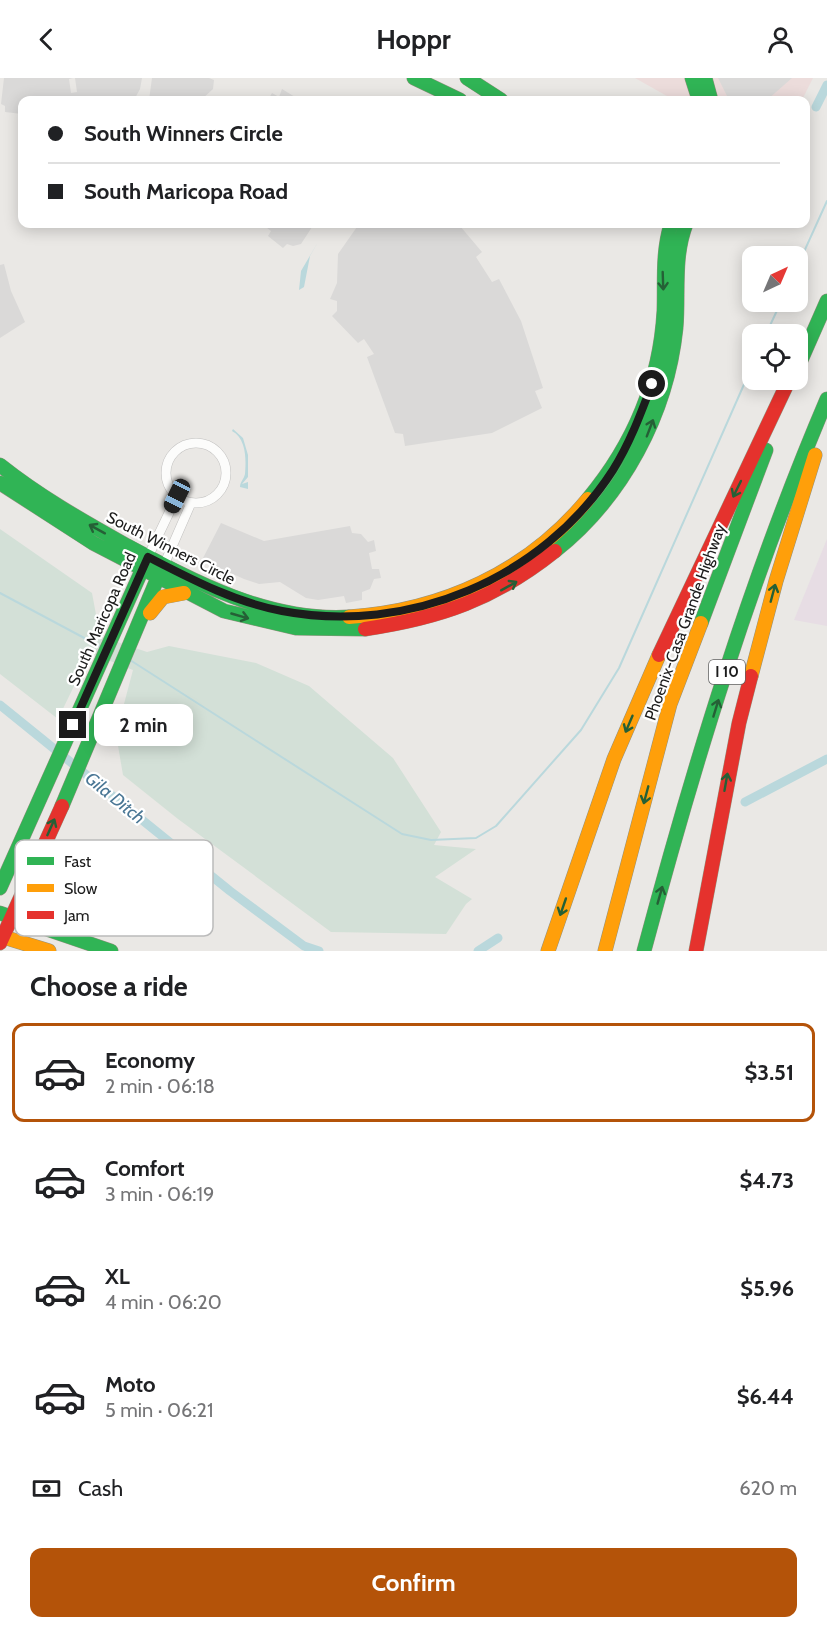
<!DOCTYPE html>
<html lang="en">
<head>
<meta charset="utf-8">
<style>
	body { margin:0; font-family:Cabin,sans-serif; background:#f6f6f6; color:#202124; height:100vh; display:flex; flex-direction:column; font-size:22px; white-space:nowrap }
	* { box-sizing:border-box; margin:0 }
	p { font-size:20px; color:#757577 }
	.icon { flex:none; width:33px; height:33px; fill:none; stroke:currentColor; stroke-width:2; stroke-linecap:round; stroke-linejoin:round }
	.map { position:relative; height:873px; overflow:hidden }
	.sheet { display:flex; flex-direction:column; background:#fff; flex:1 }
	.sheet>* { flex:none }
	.banner { position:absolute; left:18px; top:18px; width:792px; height:132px; border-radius:12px; box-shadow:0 3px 15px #0003; display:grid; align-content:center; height:132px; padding:0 30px; background:#fff }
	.needle { width:39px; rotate:44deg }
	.controls { position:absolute; left:742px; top:168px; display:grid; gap:12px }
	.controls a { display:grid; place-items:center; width:66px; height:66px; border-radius:12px; background:#fff; box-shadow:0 3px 15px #0003; font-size:30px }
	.end { position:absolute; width:27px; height:27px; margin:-14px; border:8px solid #1c1c1c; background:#fff; box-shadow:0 0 0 3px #fff }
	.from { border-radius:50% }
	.bubble { position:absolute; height:42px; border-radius:12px; background:#fff; box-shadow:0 3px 15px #0003; font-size:20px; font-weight:800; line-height:42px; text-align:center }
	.car { position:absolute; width:18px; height:36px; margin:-18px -9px; border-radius:8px; box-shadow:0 0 4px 2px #0007; background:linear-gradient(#222 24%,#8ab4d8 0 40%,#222 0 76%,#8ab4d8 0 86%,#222 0) }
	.banner b { display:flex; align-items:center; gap:21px; height:57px; font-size:22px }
	.banner b+b { border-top:2px solid #e0e0e0 }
	.banner i { width:15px; height:15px; background:#202124 }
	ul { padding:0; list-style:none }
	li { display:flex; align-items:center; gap:18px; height:99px; margin:0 12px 9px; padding:0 18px; border:3px solid transparent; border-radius:12px }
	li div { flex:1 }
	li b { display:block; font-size:22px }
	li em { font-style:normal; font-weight:800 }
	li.on { border-color:#b45309 }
	li>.icon { width:54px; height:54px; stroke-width:1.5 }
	h2 { padding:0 30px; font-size:27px; line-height:72px }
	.pay { display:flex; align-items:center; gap:15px; height:66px; padding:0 30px; font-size:22px }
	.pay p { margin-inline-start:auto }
	.button { display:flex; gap:12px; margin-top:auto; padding:12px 30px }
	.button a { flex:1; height:69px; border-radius:12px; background:#b45309; color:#fff; font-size:24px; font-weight:800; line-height:69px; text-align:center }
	header { display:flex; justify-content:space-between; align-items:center; height:78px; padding:0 30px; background:#fff; font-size:27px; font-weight:800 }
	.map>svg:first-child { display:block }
	.commercial { fill:#ecdcdb }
	.industrial { fill:#e7dde4 }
	.wetland { fill:#d3e0d7 }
	.parking { fill:#dad9d8 }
	.water { fill:#bad8dc }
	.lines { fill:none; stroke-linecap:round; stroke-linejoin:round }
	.stream { stroke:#bad8dc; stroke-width:2 }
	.canal { stroke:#bad8dc; stroke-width:9 }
	.street-casing { stroke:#c1c0bf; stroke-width:10 }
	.fast-casing { stroke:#93927f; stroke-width:15 }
	.slow-casing { stroke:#93927f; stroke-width:15 }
	.jam-casing { stroke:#93927f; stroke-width:15 }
	.street { stroke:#fcfcfb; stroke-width:9 }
	.fast { stroke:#30b455; stroke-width:14 }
	.slow { stroke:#ff9f0a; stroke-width:14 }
	.jam { stroke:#e5322d; stroke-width:14 }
	.oneway { stroke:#256036 }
	.route { stroke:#1c1c1c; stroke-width:8 }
	.labels { text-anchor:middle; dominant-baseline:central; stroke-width:4.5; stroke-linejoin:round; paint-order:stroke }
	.shield { fill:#fff; stroke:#606060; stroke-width:1.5 }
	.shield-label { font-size:15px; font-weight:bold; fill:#1c1c1c }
	.street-label { font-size:16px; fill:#1c1c1c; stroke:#fff }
	.water-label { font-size:18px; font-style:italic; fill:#4a7795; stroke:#fff }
	.key { fill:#fff; stroke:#bbb; stroke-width:1.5 }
	.key-label { font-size:16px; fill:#1c1c1c }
</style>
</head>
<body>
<header><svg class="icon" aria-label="back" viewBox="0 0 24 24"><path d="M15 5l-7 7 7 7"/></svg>Hoppr<svg class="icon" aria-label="person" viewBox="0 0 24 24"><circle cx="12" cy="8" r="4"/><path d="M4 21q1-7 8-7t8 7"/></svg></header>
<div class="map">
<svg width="827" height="873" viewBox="0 0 827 873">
	<rect width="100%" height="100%" fill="#eae8e5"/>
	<path class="commercial" d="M 635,0 L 813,0 L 802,22 L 674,22 Z"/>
	<path class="industrial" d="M 827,461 L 827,548 L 794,542 Z"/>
	<path class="wetland" d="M 0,451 L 92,515 L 100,558 L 147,574 L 169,568 L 256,585 L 309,608 L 393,680 L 441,754 L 434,767 L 476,771 L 435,799 L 472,821 L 466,826 L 446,856 L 331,854 L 178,741 L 123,697 L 116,656 L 133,592 L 90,575 L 58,641 L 0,596 Z"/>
	<path class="parking" d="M 4,0 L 73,0 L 69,1 L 71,15 L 77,14 L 75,0 L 142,0 L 140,11 L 134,22 L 22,22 L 22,36 L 5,34 L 5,28 L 1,26 Z
		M 152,0 L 209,0 L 214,2 L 213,11 L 201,22 L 149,22 Z
		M 718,0 L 792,0 L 767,22 L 729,22 Z
		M 282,11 L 300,22 L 268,22 L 272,15 L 279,19 Z
		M 262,146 L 314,146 L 301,166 L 293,168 L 287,166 L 283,170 L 268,158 L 271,153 Z
		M 359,146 L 458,146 L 460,148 L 482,174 L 476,179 L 492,204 L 499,201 L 521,243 L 543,310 L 535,313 L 542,330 L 492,355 L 405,368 L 403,356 L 395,355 L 367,279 L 374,276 L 364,261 L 358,265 L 332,238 L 337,233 L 337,223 L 330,221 L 337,205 L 338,176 Z
		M 4,186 L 11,213 L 25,244 L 0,260 L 0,187 Z
		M 221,445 L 264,463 L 350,448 L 352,455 L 361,456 L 368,464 L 374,462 L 376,473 L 369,475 L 372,491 L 379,491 L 381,500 L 374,501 L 370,511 L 362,514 L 362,522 L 346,525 L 344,518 L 318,522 L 306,520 L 280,504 L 259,506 L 244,501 L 202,482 Z"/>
	<path class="water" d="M 318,164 L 310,178 L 304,209 L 299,212 L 301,193 Z
		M 233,351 L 243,360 L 248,377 L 248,399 L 242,406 L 248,404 L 248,411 L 240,409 C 240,404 244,401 245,396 C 246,383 247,361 232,353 Z"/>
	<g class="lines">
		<path class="stream" d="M 798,187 L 827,123
			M 766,256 L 781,224
			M 0,515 L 103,570
			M 130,582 L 402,756 L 431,762 L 476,760 L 496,748 L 581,652 L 619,590 L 753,286"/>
		<path class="canal" d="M 816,29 L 827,7
			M 0,627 L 230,813 L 304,868 L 319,873
			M 745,724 L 827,681
			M 478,873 L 498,860"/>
		<defs>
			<path id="street" d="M166 395a30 30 0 1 1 60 0a30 30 0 1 1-60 0Z
				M 148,479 L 177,418
				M 164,487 L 191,425"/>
			<path id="fast" d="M 414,0 L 460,22
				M 467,0 L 501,22
				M 692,0 L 699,22
				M 705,0 L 711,22
				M 798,289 L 827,223
				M 0,387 C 39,418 81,442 124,466 C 193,503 268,544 349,539
				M 0,405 L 93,465 L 224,533 L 296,550 L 365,551
				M 588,421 C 633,367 660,303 664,233 C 665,203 662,175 671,146
				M 555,473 C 623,419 667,336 676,250 C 679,215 673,180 686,146
				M 701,545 L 766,372
				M 62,728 L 161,492
				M 30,802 L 32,830 L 49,851
				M 0,810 L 146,483
				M 0,835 L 111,873
				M 644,873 C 694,686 751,499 827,321"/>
			<path id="slow" d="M 150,535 L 163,519 L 184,515
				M 349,539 C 442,533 528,494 588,421
				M 751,598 L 776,503 L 815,377
				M 0,858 L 49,873
				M 548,873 L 614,681 L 659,577
				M 605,873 L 670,626 L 701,545"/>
			<path id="jam" d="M 365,551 C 440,540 495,521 555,473
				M 659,577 L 789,302
				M 0,865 L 62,728
				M 696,873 L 739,645 L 751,598"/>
		</defs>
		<use href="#street" class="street-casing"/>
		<use href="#fast" class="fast-casing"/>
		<use href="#slow" class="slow-casing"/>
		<use href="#jam" class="jam-casing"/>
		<use href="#street" class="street"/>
		<use href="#fast" class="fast"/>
		<use href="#slow" class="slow"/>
		<use href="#jam" class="jam"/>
	</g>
	<defs><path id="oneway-shaft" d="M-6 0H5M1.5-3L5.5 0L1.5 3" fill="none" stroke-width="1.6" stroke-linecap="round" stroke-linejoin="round" transform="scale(1.5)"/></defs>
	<g class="oneway">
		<use href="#oneway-shaft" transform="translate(663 203) rotate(88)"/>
		<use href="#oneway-shaft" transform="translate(650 350) rotate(-69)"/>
		<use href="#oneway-shaft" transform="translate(737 411) rotate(116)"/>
		<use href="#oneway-shaft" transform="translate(97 451) rotate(-151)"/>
		<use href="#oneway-shaft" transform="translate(509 508) rotate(-29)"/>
		<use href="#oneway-shaft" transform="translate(773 515) rotate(-75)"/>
		<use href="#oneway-shaft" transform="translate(240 538) rotate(16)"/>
		<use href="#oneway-shaft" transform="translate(716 630) rotate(-73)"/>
		<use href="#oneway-shaft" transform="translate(629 646) rotate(113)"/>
		<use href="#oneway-shaft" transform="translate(726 704) rotate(-80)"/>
		<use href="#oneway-shaft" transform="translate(646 717) rotate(105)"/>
		<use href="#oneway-shaft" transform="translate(51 749) rotate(-66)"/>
		<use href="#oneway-shaft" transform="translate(660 817) rotate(-74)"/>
		<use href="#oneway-shaft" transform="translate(563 829) rotate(109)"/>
	</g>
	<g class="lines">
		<path class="route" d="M 73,647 L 148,479 C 191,501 234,524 282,533 C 408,557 543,501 613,392 C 630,365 641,335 652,306"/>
	</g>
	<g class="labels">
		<rect class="shield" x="709" y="582" width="36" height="24" rx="4.5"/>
		<g class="shield-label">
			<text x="727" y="594">I 10</text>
		</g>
		<g class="street-label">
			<text transform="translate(171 470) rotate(27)">South Winners Circle</text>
			<text transform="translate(102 541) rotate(-66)">South Maricopa Road</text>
			<text transform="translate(685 544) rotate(-70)">Phoenix-Casa Grande Highway</text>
		</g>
		<g class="water-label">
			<text transform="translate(115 720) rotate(39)">Gila Ditch</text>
		</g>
	</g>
	<rect x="15" y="762" width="198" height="96" rx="9" class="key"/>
	<rect x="27" y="779" width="27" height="8" fill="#30b455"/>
	<rect x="27" y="806" width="27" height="8" fill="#ff9f0a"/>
	<rect x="27" y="833" width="27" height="8" fill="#e5322d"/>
	<g class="key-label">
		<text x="64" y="789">Fast</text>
		<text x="64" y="816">Slow</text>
		<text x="64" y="843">Jam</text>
	</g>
</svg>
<div class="controls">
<a><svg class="needle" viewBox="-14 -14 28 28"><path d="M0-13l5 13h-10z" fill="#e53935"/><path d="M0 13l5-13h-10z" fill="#757577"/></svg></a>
<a><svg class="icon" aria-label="locate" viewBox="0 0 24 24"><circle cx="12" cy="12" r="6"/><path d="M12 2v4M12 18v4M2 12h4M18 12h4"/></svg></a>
</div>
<i class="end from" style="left:652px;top:306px"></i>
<i class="end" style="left:73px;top:647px"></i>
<div class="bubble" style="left:94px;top:626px;width:99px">2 min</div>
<i class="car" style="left:177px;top:418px;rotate:206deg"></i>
<div class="banner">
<b><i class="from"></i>South Winners Circle</b>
<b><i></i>South Maricopa Road</b>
</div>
</div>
<section class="sheet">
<h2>Choose a ride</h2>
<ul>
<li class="on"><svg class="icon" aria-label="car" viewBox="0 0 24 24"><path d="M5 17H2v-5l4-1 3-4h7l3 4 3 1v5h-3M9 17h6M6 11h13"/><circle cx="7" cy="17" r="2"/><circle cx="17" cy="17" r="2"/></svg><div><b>Economy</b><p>2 min · 06:18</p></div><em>$3.51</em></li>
<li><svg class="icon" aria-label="car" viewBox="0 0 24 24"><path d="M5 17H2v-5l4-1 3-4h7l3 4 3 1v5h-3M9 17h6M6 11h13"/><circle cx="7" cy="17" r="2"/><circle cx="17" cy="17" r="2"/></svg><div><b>Comfort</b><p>3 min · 06:19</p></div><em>$4.73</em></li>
<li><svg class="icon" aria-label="car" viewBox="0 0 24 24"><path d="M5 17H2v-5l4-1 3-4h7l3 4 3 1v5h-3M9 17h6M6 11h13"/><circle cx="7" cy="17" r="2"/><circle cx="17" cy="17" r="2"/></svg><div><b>XL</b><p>4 min · 06:20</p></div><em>$5.96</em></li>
<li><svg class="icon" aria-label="car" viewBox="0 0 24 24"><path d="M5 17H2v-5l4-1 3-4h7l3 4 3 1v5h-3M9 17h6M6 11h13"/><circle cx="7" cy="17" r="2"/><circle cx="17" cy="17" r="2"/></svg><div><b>Moto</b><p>5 min · 06:21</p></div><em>$6.44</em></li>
</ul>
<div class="pay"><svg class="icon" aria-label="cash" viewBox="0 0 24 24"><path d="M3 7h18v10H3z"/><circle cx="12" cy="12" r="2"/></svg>Cash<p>620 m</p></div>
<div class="button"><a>Confirm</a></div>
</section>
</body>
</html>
